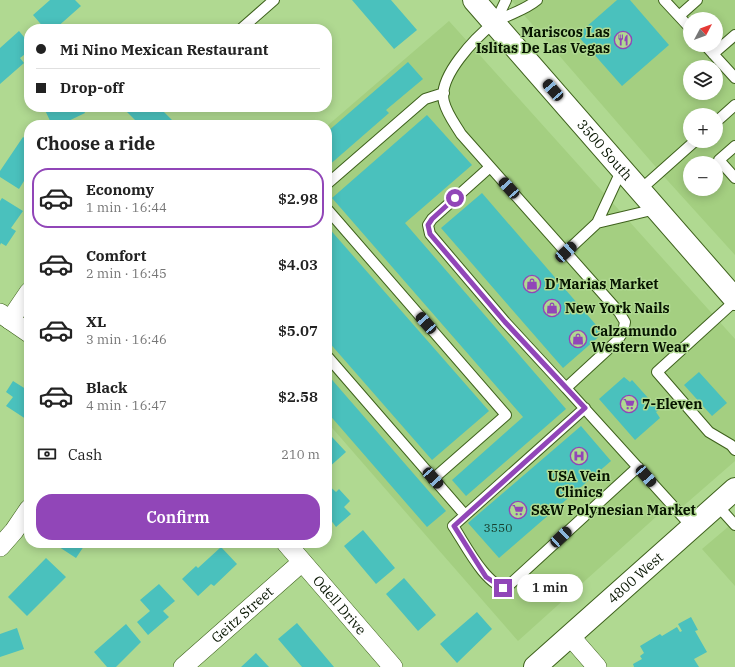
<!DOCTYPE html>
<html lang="en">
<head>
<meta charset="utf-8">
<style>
	body { margin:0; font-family:"IBM Plex Serif",serif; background:#f6f6f6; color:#222; height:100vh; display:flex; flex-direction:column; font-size:15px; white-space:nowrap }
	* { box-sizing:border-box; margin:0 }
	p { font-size:13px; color:#767676 }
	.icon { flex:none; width:22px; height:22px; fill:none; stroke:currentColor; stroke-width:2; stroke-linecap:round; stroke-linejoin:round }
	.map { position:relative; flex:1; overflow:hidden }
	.panel { position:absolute; left:24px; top:120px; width:308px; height:428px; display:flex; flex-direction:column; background:#fff; border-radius:16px; box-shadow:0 2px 10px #0003 }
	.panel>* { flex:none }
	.hud { position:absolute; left:24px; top:24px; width:308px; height:88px; border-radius:16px; box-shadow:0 2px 10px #0003; display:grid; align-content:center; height:88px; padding:0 12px; background:#fff }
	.needle { width:26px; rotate:49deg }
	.tools { position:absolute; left:683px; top:12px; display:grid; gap:8px }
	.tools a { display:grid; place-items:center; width:40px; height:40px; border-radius:50%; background:#fff; box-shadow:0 2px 10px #0003; font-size:20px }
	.end { position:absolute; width:18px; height:18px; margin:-9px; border:5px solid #9146b8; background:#fff; box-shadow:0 0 0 2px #fff }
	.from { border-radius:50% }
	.bubble { position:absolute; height:28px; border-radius:14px; background:#fff; box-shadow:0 2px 10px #0003; font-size:13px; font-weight:600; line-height:28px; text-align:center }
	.car { position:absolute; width:12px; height:24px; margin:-12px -6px; border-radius:5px; box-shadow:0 0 3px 1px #0007; background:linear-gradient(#222 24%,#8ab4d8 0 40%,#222 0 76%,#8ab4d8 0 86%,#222 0) }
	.hud b { display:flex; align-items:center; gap:14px; height:38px; font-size:15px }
	.hud b+b { border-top:1px solid #e0e0e0 }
	.hud i { width:10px; height:10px; background:#222 }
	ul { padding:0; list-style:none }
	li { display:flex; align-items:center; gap:12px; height:60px; margin:0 8px 6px; padding:0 4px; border:2px solid transparent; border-radius:16px }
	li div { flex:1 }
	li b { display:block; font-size:15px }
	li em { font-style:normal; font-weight:600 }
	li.selected { border-color:#9146b8 }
	li>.icon { width:36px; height:36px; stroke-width:1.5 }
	h2 { padding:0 12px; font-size:18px; line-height:48px }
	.pay { display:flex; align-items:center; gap:10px; height:44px; padding:0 12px; font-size:15px }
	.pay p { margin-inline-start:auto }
	.cta { display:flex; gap:8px; margin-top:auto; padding:8px 12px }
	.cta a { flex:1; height:46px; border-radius:16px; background:#9146b8; color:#fff; font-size:16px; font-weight:600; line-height:46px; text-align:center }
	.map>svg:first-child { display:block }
	.built { fill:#a4cf81; fill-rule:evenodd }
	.building { fill:#4ac1bd }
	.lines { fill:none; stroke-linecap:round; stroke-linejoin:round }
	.lane-casing { stroke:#3e611c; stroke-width:12 }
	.street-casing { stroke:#3e611c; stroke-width:20 }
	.secondary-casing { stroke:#3e611c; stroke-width:24 }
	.primary-casing { stroke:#3e611c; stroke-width:24 }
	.lane { stroke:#fff; stroke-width:10 }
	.street { stroke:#fff; stroke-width:19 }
	.secondary { stroke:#fff; stroke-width:22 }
	.primary { stroke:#fff; stroke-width:22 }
	.route { stroke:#9146b8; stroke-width:5 }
	.labels { text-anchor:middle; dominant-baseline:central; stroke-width:3; stroke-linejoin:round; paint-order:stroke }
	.number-label { font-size:12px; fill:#18402f }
	.poi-label { font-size:14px; font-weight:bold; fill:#071500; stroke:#b0d991; text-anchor:start }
	.street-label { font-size:14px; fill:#071500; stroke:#b0d991 }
</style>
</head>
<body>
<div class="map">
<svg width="735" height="667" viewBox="0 0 735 667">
	<rect width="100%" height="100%" fill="#b0d991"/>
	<path class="built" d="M 511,0 L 735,0 L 735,255 L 668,181 ZM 690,19 L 716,19 L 716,45 L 690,45 ZM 690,67 L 716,67 L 716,93 L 690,93 ZM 690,115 L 716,115 L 716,141 L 690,141 ZM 690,163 L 716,163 L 716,189 L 690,189 Z
		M 449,21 L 735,339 L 735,461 L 673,515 L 667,507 L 518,641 L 327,422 L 327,126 Z
		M 735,521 L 735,586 L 702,549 Z"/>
	<path class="building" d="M 50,0 L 75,0 L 81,6 L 55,29 L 45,29 L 33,15 Z
		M 352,0 L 391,0 L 417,30 L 394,49 Z
		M 617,0 L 630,0 L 669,45 L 622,86 L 577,35 Z
		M 19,31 L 29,43 L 29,51 L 20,58 L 24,63 L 0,84 L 0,48 Z
		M 408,62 L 423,79 L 386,110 L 389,113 L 327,167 L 327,132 Z
		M 88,107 L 83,109 L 85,113 L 60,125 L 52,125 L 44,108 Z
		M 122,107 L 162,107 L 160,108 L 175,123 L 172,125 L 140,125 Z
		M 427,115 L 472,165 L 405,223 L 566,409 L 466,496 L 452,480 L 523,417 L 332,198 Z
		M 23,137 L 29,141 L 29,173 L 19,189 L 0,177 L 0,171 Z
		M 482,193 L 603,333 L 563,368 L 441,228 Z
		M 2,198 L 23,211 L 11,228 L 16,231 L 6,246 L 1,243 L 0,245 L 0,201 Z
		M 327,226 L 489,411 L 432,460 L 327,340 Z
		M 699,372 L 727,403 L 712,416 L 684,385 Z
		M 327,374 L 446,511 L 427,527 L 327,412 Z
		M 624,377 L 630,382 L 632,380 L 659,410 L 656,412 L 660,418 L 635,440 L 599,399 Z
		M 13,381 L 29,391 L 29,421 L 6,406 L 13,397 L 6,392 Z
		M 581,426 L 611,461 L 499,558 L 468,523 Z
		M 332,437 L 346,452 L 327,469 L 327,441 Z
		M 327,484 L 336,492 L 339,489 L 350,501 L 344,507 L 351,514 L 336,527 L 330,519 L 327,521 Z
		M 363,530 L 395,568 L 376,584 L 344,546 Z
		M 57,543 L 86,543 L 76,558 L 56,545 Z
		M 221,547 L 237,564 L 214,586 L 211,584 L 198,596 L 182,579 L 196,566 L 198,568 Z
		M 46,558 L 66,577 L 27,616 L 8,597 Z
		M 404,578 L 436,615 L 418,631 L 386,594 Z
		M 159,584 L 175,601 L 163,611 L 169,617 L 148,635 L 137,622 L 150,611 L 140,600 Z
		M 477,612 L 492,629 L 457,663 L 440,644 Z
		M 691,617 L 698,630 L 695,631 L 707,652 L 694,659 L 699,667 L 634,667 L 633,664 L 642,659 L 640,656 L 644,653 L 640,646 L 660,634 L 662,636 L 677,627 L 680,632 L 682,631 L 678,624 Z
		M 297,623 L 334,667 L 302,667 L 278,639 Z
		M 126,624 L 141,642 L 116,667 L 107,667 L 94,652 Z
		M 17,628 L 24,649 L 0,657 L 0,634 Z
		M 256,653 L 269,667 L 241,667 Z"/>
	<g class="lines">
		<defs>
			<path id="lane" d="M 537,0 C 524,11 508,14 494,23 C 476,37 437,77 444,102 C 447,114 455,124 461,134 L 619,312 L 625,322 L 623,332 L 617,341 L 566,388 L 692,527
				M 664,0 L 690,28
				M 679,16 L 697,0
				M 495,23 L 506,0
				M 241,29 L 274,0
				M 705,45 L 735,78
				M 713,54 L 735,35
				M 716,122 L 735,105
				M 735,146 L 719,160 L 735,178
				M 490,167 L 432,219 L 428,225 L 430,234 L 505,322 L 566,388
				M 622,169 L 597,223 L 656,209
				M 327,184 L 425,99 L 444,93
				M 640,190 L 695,141
				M 327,209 L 506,415 L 433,479
				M 566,252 L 597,223
				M 735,301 L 657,372 L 709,432 L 731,445 L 735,450
				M 327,356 L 465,515
				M 585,408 L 453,526 C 463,540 487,589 507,587 L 638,467
				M 717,505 L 735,525"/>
			<g id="street">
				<path d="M 0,313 L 29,333"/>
				<path d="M 10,320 L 29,292"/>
				<path id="s1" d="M 286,543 L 393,667"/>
				<path d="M 0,547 L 14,531 L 29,509"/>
				<path d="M 570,636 L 597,667"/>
				<path id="s2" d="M 183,667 L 302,562"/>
			</g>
			<g id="secondary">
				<path id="s3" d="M 535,667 L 735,489"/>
			</g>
			<g id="primary">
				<path id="s4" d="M 474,0 L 735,299"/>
			</g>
		</defs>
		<use href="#lane" class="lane-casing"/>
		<use href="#street" class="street-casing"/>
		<use href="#secondary" class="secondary-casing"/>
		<use href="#primary" class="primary-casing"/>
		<use href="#lane" class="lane"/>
		<use href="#street" class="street"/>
		<use href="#secondary" class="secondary"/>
		<use href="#primary" class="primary"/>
	</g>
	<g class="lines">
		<path class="route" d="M 455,198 L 432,219 L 428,225 L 430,234 L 505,322 L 585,408 L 454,526 L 486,577 L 503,588"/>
	</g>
	<defs>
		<symbol id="restaurant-ring" viewBox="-11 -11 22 22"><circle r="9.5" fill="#b0d991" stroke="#9146b8" stroke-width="1.5"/><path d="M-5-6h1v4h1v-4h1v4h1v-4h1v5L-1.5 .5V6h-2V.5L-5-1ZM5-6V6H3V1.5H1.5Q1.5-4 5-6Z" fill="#9146b8"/></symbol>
		<symbol id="shop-ring" viewBox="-11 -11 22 22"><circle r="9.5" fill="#b0d991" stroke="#9146b8" stroke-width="1.5"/><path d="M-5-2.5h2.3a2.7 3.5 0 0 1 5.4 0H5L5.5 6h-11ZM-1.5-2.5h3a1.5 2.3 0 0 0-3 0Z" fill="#9146b8"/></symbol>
		<symbol id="supermarket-ring" viewBox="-11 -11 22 22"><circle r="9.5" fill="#b0d991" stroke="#9146b8" stroke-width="1.5"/><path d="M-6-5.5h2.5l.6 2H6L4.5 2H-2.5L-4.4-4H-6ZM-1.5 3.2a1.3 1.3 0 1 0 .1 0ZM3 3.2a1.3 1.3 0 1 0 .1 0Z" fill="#9146b8"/></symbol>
		<symbol id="hospital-ring" viewBox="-11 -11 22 22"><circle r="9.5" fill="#b0d991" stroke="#9146b8" stroke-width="1.5"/><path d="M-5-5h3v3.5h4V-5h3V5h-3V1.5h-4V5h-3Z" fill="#9146b8"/></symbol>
	</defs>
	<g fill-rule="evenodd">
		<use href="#restaurant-ring" x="613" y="30" width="20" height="20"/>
		<use href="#shop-ring" x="522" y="274" width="20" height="20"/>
		<use href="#shop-ring" x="542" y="298" width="20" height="20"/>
		<use href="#shop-ring" x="568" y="329" width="20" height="20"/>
		<use href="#supermarket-ring" x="619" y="394" width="20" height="20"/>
		<use href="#hospital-ring" x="569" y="446" width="20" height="20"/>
		<use href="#supermarket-ring" x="508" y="500" width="20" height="20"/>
	</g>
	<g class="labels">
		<g class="number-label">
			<text x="498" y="527">3550</text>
		</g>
		<g class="poi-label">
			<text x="610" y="32" text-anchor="end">Mariscos Las<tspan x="610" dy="16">Islitas De Las Vegas</tspan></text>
			<text x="545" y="284">D'Marias Market</text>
			<text x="565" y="308">New York Nails</text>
			<text x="591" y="331">Calzamundo<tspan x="591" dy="16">Western Wear</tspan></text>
			<text x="642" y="404">7-Eleven</text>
			<text x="579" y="476" text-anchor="middle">USA Vein<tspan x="579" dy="16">Clinics</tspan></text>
			<text x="531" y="510">S&amp;W Polynesian Market</text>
		</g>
		<g class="street-label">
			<text stroke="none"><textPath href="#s4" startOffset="199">3500 South</textPath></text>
			<text stroke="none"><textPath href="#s3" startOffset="134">4800 West</textPath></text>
			<text stroke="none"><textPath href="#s1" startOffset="82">Odell Drive</textPath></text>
			<text stroke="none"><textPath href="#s2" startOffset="79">Geitz Street</textPath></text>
		</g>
	</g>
</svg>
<div class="tools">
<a><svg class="needle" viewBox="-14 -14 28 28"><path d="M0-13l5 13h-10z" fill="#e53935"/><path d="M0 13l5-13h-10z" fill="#767676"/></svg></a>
<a><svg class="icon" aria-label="layers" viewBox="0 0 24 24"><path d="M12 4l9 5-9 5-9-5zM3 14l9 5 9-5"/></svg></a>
<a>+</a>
<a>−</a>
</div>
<i class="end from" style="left:455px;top:198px"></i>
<i class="end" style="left:503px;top:588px"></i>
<div class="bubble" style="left:517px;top:574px;width:66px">1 min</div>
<i class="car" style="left:553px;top:90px;rotate:319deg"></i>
<i class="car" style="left:509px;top:188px;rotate:318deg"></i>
<i class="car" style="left:566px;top:252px;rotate:48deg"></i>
<i class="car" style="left:426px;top:323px;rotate:319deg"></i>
<i class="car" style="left:646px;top:476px;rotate:139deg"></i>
<i class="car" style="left:433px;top:478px;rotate:138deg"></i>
<i class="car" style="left:561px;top:537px;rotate:47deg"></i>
<div class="hud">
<b><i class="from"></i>Mi Nino Mexican Restaurant</b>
<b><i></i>Drop-off</b>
</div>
<section class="panel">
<h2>Choose a ride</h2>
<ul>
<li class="selected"><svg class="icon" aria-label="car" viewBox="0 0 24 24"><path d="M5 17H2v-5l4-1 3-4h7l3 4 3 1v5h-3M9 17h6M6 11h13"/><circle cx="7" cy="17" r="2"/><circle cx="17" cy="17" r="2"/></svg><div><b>Economy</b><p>1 min · 16:44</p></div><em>$2.98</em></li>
<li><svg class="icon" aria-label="car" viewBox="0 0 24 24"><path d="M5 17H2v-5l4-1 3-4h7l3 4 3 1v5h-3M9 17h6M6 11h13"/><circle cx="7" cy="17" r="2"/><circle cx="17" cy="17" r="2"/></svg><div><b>Comfort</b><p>2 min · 16:45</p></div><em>$4.03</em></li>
<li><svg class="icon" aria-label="car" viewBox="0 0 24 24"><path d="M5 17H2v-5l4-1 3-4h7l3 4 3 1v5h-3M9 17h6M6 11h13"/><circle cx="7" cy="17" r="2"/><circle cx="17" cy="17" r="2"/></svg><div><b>XL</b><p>3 min · 16:46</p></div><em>$5.07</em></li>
<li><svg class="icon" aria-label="car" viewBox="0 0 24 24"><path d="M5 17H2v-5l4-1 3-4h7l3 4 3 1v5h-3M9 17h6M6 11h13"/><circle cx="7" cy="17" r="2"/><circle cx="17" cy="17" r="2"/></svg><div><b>Black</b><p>4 min · 16:47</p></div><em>$2.58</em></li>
</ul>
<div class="pay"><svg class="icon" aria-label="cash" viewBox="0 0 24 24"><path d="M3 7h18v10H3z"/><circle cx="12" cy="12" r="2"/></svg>Cash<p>210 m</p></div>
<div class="cta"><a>Confirm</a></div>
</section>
</div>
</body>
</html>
